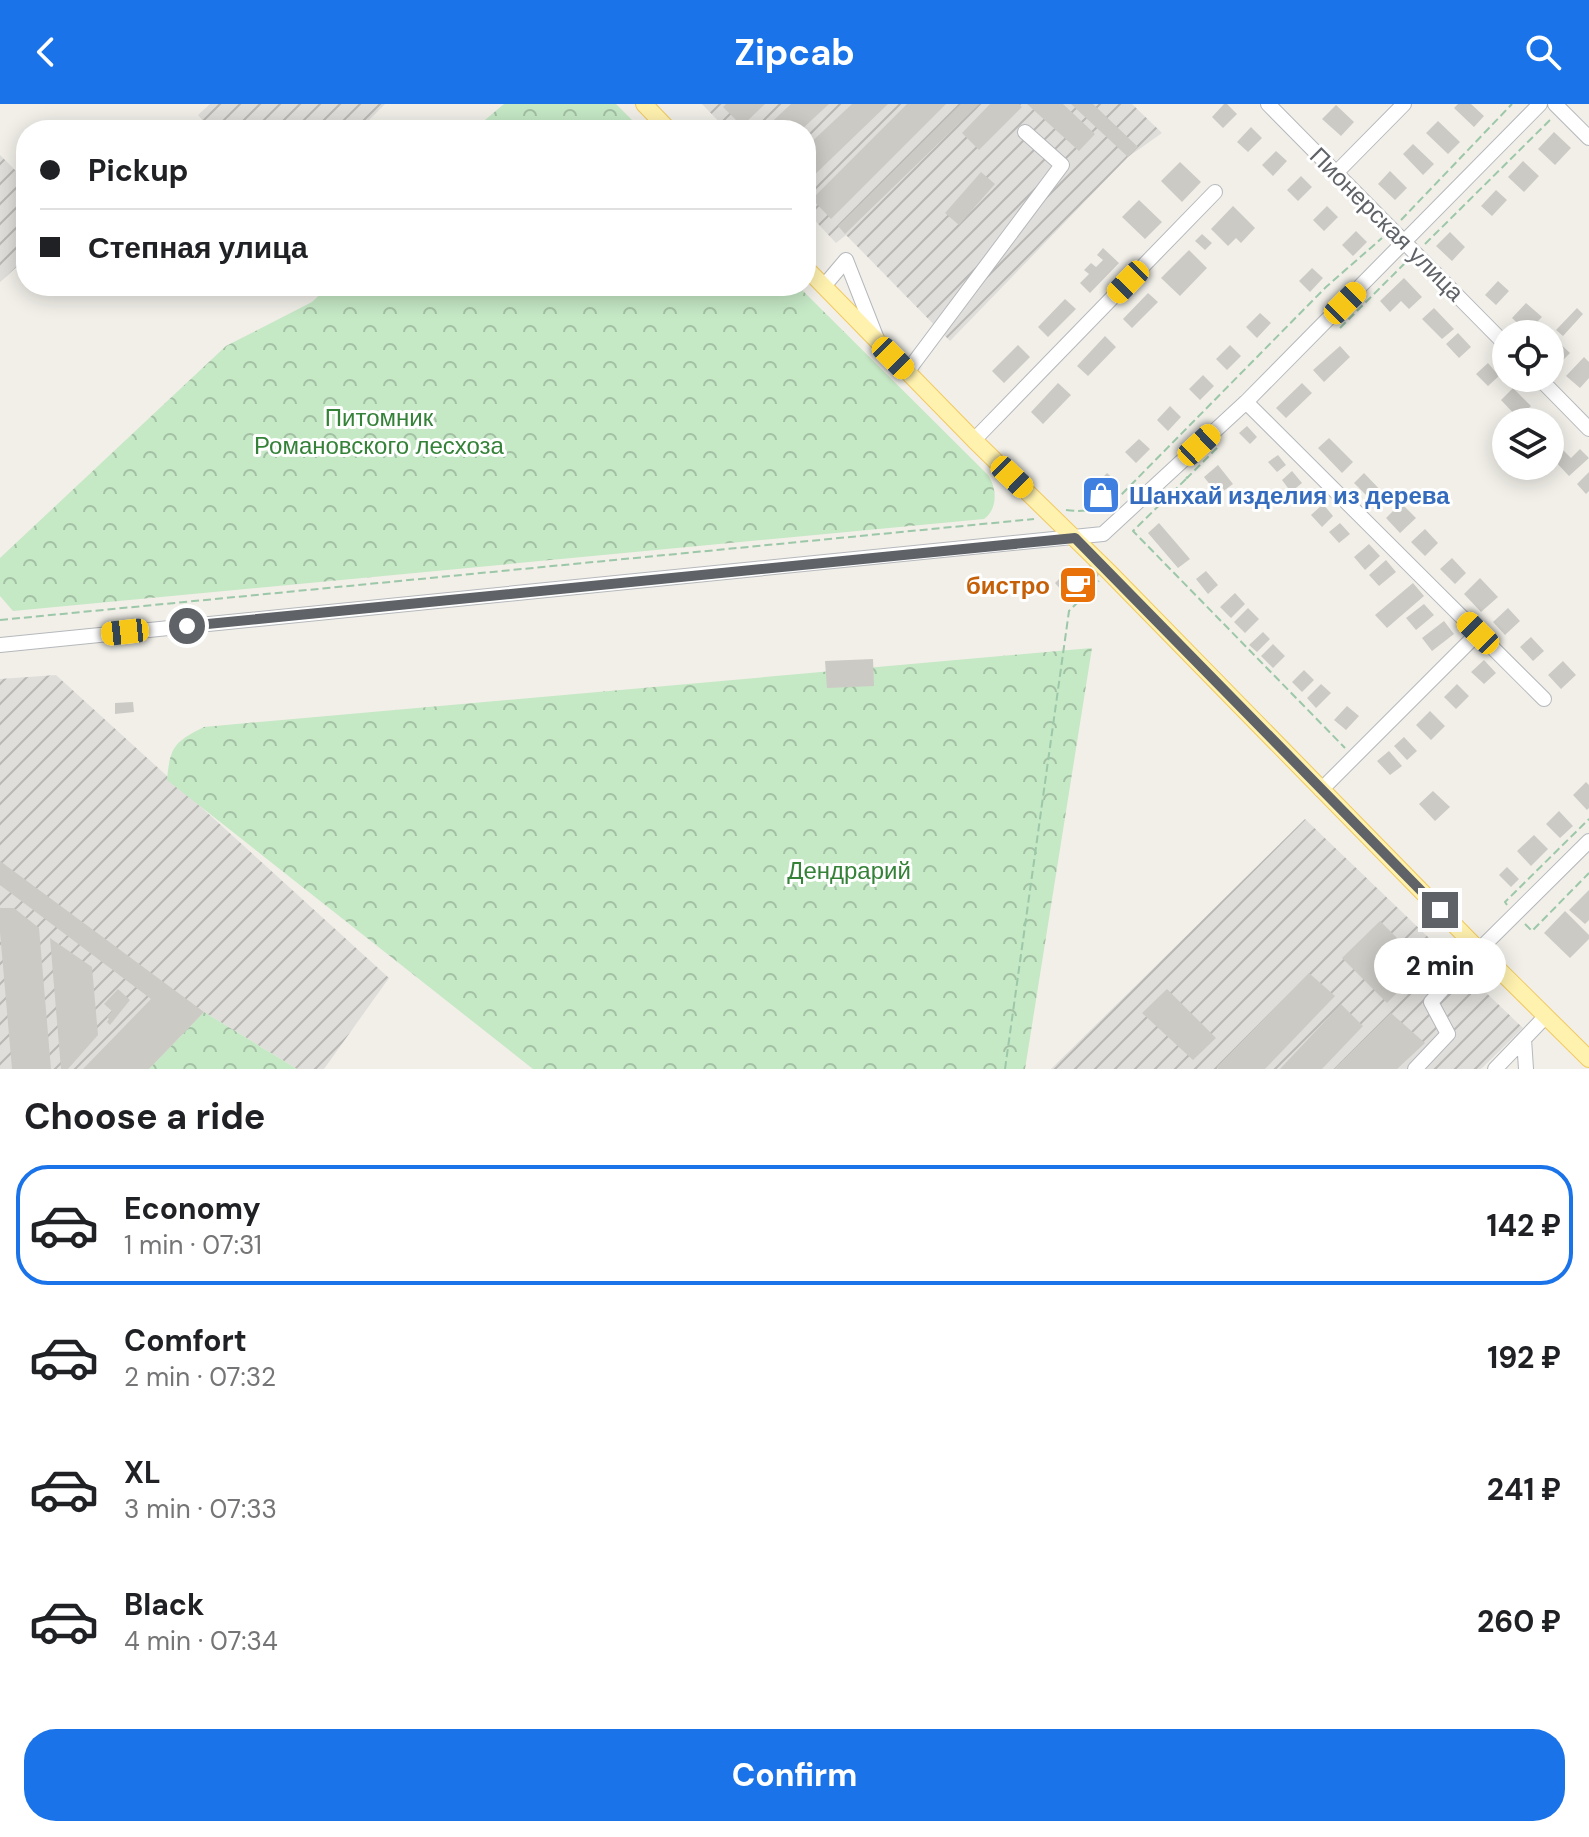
<!DOCTYPE html>
<html lang="en">
<head>
<meta charset="utf-8">
<style>
	body { margin:0; font-family:"DM Sans",sans-serif; background:#f6f6f6; color:#202124; height:100vh; display:flex; flex-direction:column; font-size:30px; white-space:nowrap }
	* { box-sizing:border-box; margin:0 }
	p { font-size:26px; color:#757577 }
	.icon { flex:none; width:44px; height:44px; fill:none; stroke:currentColor; stroke-width:2; stroke-linecap:round; stroke-linejoin:round }
	.map { position:relative; height:965px; overflow:hidden }
	.drawer { display:flex; flex-direction:column; background:#fff; flex:1 }
	.drawer>* { flex:none }
	.guide { position:absolute; left:16px; top:16px; width:800px; height:176px; border-radius:32px; box-shadow:0 4px 20px #0003; display:grid; align-content:center; height:176px; padding:0 24px; background:#fff }
	.controls { position:absolute; left:1492px; top:216px; display:grid; gap:16px }
	.controls a { display:grid; place-items:center; width:72px; height:72px; border-radius:50%; background:#fff; box-shadow:0 4px 20px #0003; font-size:40px }
	.end { position:absolute; width:36px; height:36px; margin:-18px; border:10px solid #5f6368; background:#fff; box-shadow:0 0 0 4px #fff }
	.from { border-radius:50% }
	.bubble { position:absolute; height:56px; border-radius:28px; background:#fff; box-shadow:0 4px 20px #0003; font-size:26px; font-weight:700; line-height:56px; text-align:center }
	.car { position:absolute; width:24px; height:48px; margin:-24px -12px; border-radius:10px; box-shadow:0 0 6px 2px #0007; background:linear-gradient(#f5c518 24%,#345 0 40%,#f5c518 0 76%,#345 0 86%,#f5c518 0) }
	.guide b { display:flex; align-items:center; gap:28px; height:76px; font-size:30px }
	.guide b+b { border-top:2px solid #e0e0e0 }
	.guide i { width:20px; height:20px; background:#202124 }
	ul { padding:0; list-style:none }
	li { display:flex; align-items:center; gap:24px; height:120px; margin:0 16px 12px; padding:0 8px; border:4px solid transparent; border-radius:32px }
	li div { flex:1 }
	li b { display:block; font-size:30px }
	li em { font-style:normal; font-weight:700 }
	li.active { border-color:#1a73e8 }
	li>.icon { width:72px; height:72px; stroke-width:1.5 }
	h2 { padding:0 24px; font-size:36px; line-height:96px }
	.primary-button { display:flex; gap:16px; margin-top:auto; padding:16px 24px }
	.primary-button a { flex:1; height:92px; border-radius:32px; background:#1a73e8; color:#fff; font-size:32px; font-weight:700; line-height:92px; text-align:center }
	header { display:flex; justify-content:space-between; align-items:center; height:104px; padding:0 24px; background:#1a73e8; color:#fff; font-size:36px; font-weight:700 }
	.map>svg:first-child { display:block }
	.industrial { fill:url(#industrial-furrows) }
	.forest { fill:url(#forest-crowns) }
	.building { fill:#cccac5 }
	.lines { fill:none; stroke-linecap:round; stroke-linejoin:round }
	.minor-casing { stroke:#b5b8bc; stroke-width:16 }
	.major-casing { stroke:#f2c960; stroke-width:18 }
	.path { stroke:#9cc7a9; stroke-width:2; stroke-dasharray:8 4; stroke-linecap:butt }
	.minor { stroke:#fff; stroke-width:14 }
	.major { stroke:#fff2af; stroke-width:16 }
	.route { stroke:#5f6368; stroke-width:10 }
	.labels { text-anchor:middle; dominant-baseline:central; stroke-width:6; stroke-linejoin:round; paint-order:stroke }
	.street-label { font-size:24px; fill:#5f6368; stroke:#fff }
	.park-label { font-size:24px; fill:#348238; stroke:#fff }
	.shop-label { font-size:24px; font-weight:bold; fill:#366cbe; stroke:#fff; text-anchor:start }
	.food-label { font-size:24px; font-weight:bold; fill:#c56008; stroke:#fff; text-anchor:end }
</style>
</head>
<body>
<header><svg class="icon" aria-label="back" viewBox="0 0 24 24"><path d="M15 5l-7 7 7 7"/></svg>Zipcab<svg class="icon" aria-label="search" viewBox="0 0 24 24"><circle cx="10" cy="10" r="6"/><path d="M15 15l6 6"/></svg></header>
<div class="map">
<svg width="1589" height="965" viewBox="0 0 1589 965">
	<defs>
		<pattern id="industrial-furrows" width="10" height="10" patternUnits="userSpaceOnUse" patternTransform="scale(2)"><rect width="10" height="10" fill="#e0deda"/><path d="M-1 1l2-2M0 10L10 0M9 11l2-2" fill="none" stroke="#b9b8b5"/></pattern>
		<pattern id="forest-crowns" width="20" height="18" patternUnits="userSpaceOnUse" patternTransform="scale(2)"><rect width="20" height="18" fill="#c5e8c5"/><path d="M2 6a3 3 0 1 1 6 0M12 15a3 3 0 1 1 6 0" fill="none" stroke="#a3c0a4"/></pattern>
	</defs>
	<rect width="100%" height="100%" fill="#f1efe8"/>
	<path class="industrial" d="M 210,0 L 385,0 L 359,26 L 211,26 L 198,11 Z
		M 702,0 L 1132,0 L 1162,29 L 1128,53 L 950,237 L 846,131 L 836,139 L 806,107 L 806,26 L 727,26 Z
		M 0,51 L 26,77 L 26,163 L 22,158 L 0,178 Z
		M 56,571 L 389,874 L 324,965 L 297,965 L 204,908 L 149,965 L 0,965 L 0,575 Z
		M 1305,715 L 1523,924 L 1481,965 L 1051,965 Z"/>
	<path class="forest" d="M 504,0 L 616,0 L 642,26 L 473,26 Z
		M 329,182 L 798,182 L 988,371 C 997,384 998,405 984,415 L 13,507 L 0,492 L 0,454 L 226,242 L 312,198 Z
		M 1092,544 L 1025,965 L 533,965 L 167,676 C 170,643 174,638 204,623 Z
		M 204,908 L 297,965 L 149,965 Z"/>
	<path class="building" d="M 726,0 L 765,0 L 742,22 L 723,3 Z
		M 791,0 L 829,0 L 801,26 L 763,26 Z
		M 852,0 L 888,0 L 806,79 L 806,43 Z
		M 907,0 L 946,0 L 831,115 L 812,95 Z
		M 961,0 L 979,0 L 845,130 L 838,122 Z
		M 990,0 L 1019,0 L 1022,3 L 979,46 L 962,29 Z
		M 1027,0 L 1063,0 L 1095,30 L 1079,47 Z
		M 1071,0 L 1093,0 L 1138,43 L 1128,53 Z
		M 1224,0 L 1227,0 L 1237,10 L 1223,24 L 1212,13 Z
		M 1458,0 L 1471,0 L 1484,12 L 1474,23 L 1454,4 Z
		M 1336,1 L 1354,18 L 1341,32 L 1322,15 Z
		M 1438,17 L 1460,38 L 1448,50 L 1426,29 Z
		M 1251,23 L 1262,34 L 1248,48 L 1237,38 Z
		M 1554,28 L 1571,44 L 1555,61 L 1538,45 Z
		M 1413,40 L 1434,60 L 1423,71 L 1403,50 Z
		M 1276,47 L 1287,57 L 1273,72 L 1262,61 Z
		M 1523,57 L 1539,72 L 1524,88 L 1508,73 Z
		M 1180,58 L 1201,78 L 1182,98 L 1161,77 Z
		M 1390,67 L 1407,84 L 1395,96 L 1378,80 Z
		M 981,68 L 995,80 L 959,121 L 945,109 Z
		M 1301,72 L 1312,83 L 1298,97 L 1287,86 Z
		M 1496,86 L 1507,96 L 1492,112 L 1481,102 Z
		M 1139,96 L 1162,118 L 1145,135 L 1122,113 Z
		M 1233,102 L 1255,124 L 1241,139 L 1236,134 L 1228,142 L 1211,125 Z
		M 1327,102 L 1338,113 L 1324,127 L 1313,116 Z
		M 1356,127 L 1367,138 L 1353,152 L 1342,141 Z
		M 1450,128 L 1465,143 L 1452,157 L 1436,142 Z
		M 1202,130 L 1212,139 L 1205,146 L 1195,137 Z
		M 1103,144 L 1119,159 L 1090,189 L 1080,179 L 1089,170 L 1084,166 L 1091,159 L 1096,163 L 1103,156 L 1097,151 Z
		M 1189,146 L 1207,164 L 1180,192 L 1161,174 Z
		M 1312,164 L 1323,174 L 1310,188 L 1299,177 Z
		M 1404,174 L 1422,193 L 1409,205 L 1401,197 L 1390,208 L 1380,197 Z
		M 1498,177 L 1509,187 L 1496,201 L 1485,191 Z
		M 1148,189 L 1158,198 L 1132,224 L 1123,215 Z
		M 1065,195 L 1076,205 L 1048,233 L 1038,223 Z
		M 1526,199 L 1542,213 L 1527,228 L 1512,214 Z
		M 1434,204 L 1454,225 L 1442,235 L 1422,215 Z
		M 1577,204 L 1583,210 L 1563,232 L 1556,226 Z
		M 1260,209 L 1271,219 L 1257,234 L 1246,223 Z
		M 1458,229 L 1471,243 L 1459,254 L 1446,240 Z
		M 1105,232 L 1116,243 L 1088,272 L 1077,262 Z
		M 1553,233 L 1570,249 L 1559,260 L 1550,252 L 1550,236 Z
		M 1018,241 L 1030,253 L 1004,279 L 992,267 Z
		M 1230,241 L 1241,252 L 1227,266 L 1216,255 Z
		M 1340,242 L 1350,253 L 1324,278 L 1313,266 Z
		M 1584,253 L 1589,258 L 1589,274 L 1580,284 L 1566,272 Z
		M 1488,259 L 1499,272 L 1488,282 L 1476,270 Z
		M 1203,271 L 1214,282 L 1200,296 L 1189,285 Z
		M 1058,279 L 1071,291 L 1043,320 L 1031,308 Z
		M 1302,279 L 1312,289 L 1286,314 L 1276,304 Z
		M 1513,284 L 1531,302 L 1518,314 L 1501,296 Z
		M 1170,302 L 1181,313 L 1168,327 L 1157,316 Z
		M 1550,321 L 1559,331 L 1550,339 Z
		M 1247,322 L 1257,333 L 1250,340 L 1239,329 Z
		M 1329,334 L 1353,358 L 1342,369 L 1318,344 Z
		M 1139,335 L 1150,345 L 1136,359 L 1125,348 Z
		M 1580,345 L 1589,354 L 1569,372 L 1553,355 L 1563,346 L 1571,354 Z
		M 1278,351 L 1286,361 L 1277,368 L 1268,358 Z
		M 1218,361 L 1233,380 L 1218,391 L 1204,373 Z
		M 1292,367 L 1302,379 L 1291,388 L 1282,376 Z
		M 1589,368 L 1589,387 L 1586,390 L 1577,380 Z
		M 1107,369 L 1118,379 L 1104,393 L 1093,383 Z
		M 1364,369 L 1387,393 L 1377,402 L 1354,379 Z
		M 1401,399 L 1416,414 L 1400,429 L 1386,414 Z
		M 1323,400 L 1333,412 L 1322,423 L 1311,411 Z
		M 1159,419 L 1190,455 L 1178,464 L 1148,429 Z
		M 1340,419 L 1350,430 L 1339,439 L 1329,428 Z
		M 1425,425 L 1438,439 L 1425,452 L 1411,438 Z
		M 1369,440 L 1380,452 L 1365,466 L 1354,453 Z
		M 1452,454 L 1466,469 L 1455,480 L 1440,465 Z
		M 1386,456 L 1396,468 L 1379,482 L 1369,471 Z
		M 1090,461 L 1100,470 L 1071,497 L 1055,479 L 1066,468 L 1074,476 Z
		M 1206,467 L 1218,481 L 1208,490 L 1196,475 Z
		M 1480,474 L 1498,493 L 1481,508 L 1464,490 Z
		M 1413,479 L 1424,492 L 1387,524 L 1375,511 Z
		M 1235,489 L 1245,500 L 1231,514 L 1220,503 Z
		M 1424,500 L 1434,511 L 1416,526 L 1406,514 Z
		M 1248,504 L 1259,515 L 1245,529 L 1234,518 Z
		M 1508,504 L 1520,517 L 1505,531 L 1493,518 Z
		M 1444,517 L 1454,530 L 1432,547 L 1422,534 Z
		M 1263,528 L 1270,535 L 1257,548 L 1249,541 Z
		M 1531,533 L 1544,547 L 1533,557 L 1520,543 Z
		M 1273,540 L 1285,552 L 1273,564 L 1261,552 Z
		M 873,555 L 874,582 L 827,584 L 825,557 Z
		M 1484,556 L 1496,569 L 1484,580 L 1471,568 Z
		M 1563,557 L 1576,571 L 1561,585 L 1548,571 Z
		M 1304,566 L 1314,576 L 1302,588 L 1292,578 Z
		M 1321,580 L 1331,589 L 1316,604 L 1307,594 Z
		M 1457,580 L 1469,592 L 1456,605 L 1444,593 Z
		M 133,598 L 134,608 L 115,610 L 115,599 Z
		M 1347,602 L 1359,612 L 1346,626 L 1334,616 Z
		M 1430,607 L 1445,622 L 1431,636 L 1416,621 Z
		M 1404,633 L 1417,647 L 1407,656 L 1394,642 Z
		M 1389,647 L 1402,662 L 1390,671 L 1377,657 Z
		M 1586,678 L 1589,681 L 1589,704 L 1587,706 L 1573,691 Z
		M 1433,687 L 1450,703 L 1435,717 L 1419,700 Z
		M 1559,707 L 1573,722 L 1560,734 L 1546,720 Z
		M 1534,731 L 1548,745 L 1531,762 L 1517,747 Z
		M 0,757 L 204,908 L 149,965 L 83,965 L 151,895 L 0,781 Z
		M 1507,763 L 1519,775 L 1511,783 L 1499,771 Z
		M 1589,786 L 1589,816 L 1585,820 L 1569,806 Z
		M 0,804 L 14,804 L 39,824 L 51,965 L 12,965 L 0,828 Z
		M 1565,807 L 1589,831 L 1589,835 L 1570,854 L 1544,829 Z
		M 1380,817 L 1424,861 L 1387,899 L 1342,854 Z
		M 50,834 L 92,863 L 98,931 L 68,965 L 61,965 Z
		M 1309,869 L 1335,892 L 1265,965 L 1218,965 L 1217,963 Z
		M 118,885 L 130,896 L 110,921 L 107,918 L 109,915 L 107,913 L 112,907 L 104,900 Z
		M 1167,885 L 1216,934 L 1193,956 L 1142,909 Z
		M 1341,900 L 1363,922 L 1322,965 L 1280,965 Z
		M 1391,909 L 1425,939 L 1397,965 L 1334,965 Z"/>
	<g class="lines">
		<defs>
			<path id="minor" d="M 1268,0 L 1506,241
				M 1555,0 L 1589,34
				M 1336,69 L 1404,0
				M 824,182 L 846,156 L 877,235
				M 907,268 L 1062,61 L 1025,28
				M 1539,274 L 1589,325
				M 1246,298 L 1544,595
				M 974,336 L 1215,88
				M 0,541 L 1103,430 L 1246,298 L 1540,0
				M 1321,686 L 1478,529
				M 1524,935 L 1526,965
				M 1415,965 L 1448,930 L 1431,898 L 1479,846 L 1589,737
				M 1495,965 L 1546,912"/>
			<path id="major" d="M 644,0 L 669,26
				M 806,164 L 974,336 L 1109,468 L 1479,846 L 1589,955"/>
		</defs>
		<use href="#minor" class="minor-casing"/>
		<use href="#major" class="major-casing"/>
		<path class="path" d="M 1401,116 L 1512,0
			M 1425,140 L 1551,15
			M 1340,224 L 1406,158
			M 1186,373 L 1187,374 L 1218,343
			M 1186,375 L 1133,427 L 1345,644
			M 1066,406 C 1087,409 1102,405 1119,393 L 1326,183 L 1382,134
			M 0,516 L 1034,415
			M 1507,801 L 1505,798 L 1589,715
			M 1525,820 L 1532,827 L 1589,769
			M 1005,965 L 1069,507 L 1099,477"/>
		<use href="#minor" class="minor"/>
		<use href="#major" class="major"/>
	</g>
	<g class="lines">
		<path class="route" d="M 187,522 L 1075,434 L 1440,806"/>
	</g>
	<defs>
		<symbol id="shop-square" viewBox="-11 -11 22 22"><rect x="-9" y="-9" width="18" height="18" rx="4" fill="#3f7fe0" stroke="#fff"/><path d="M-5-2.5h2.3a2.7 3.5 0 0 1 5.4 0H5L5.5 6h-11ZM-1.5-2.5h3a1.5 2.3 0 0 0-3 0Z" fill="#fff"/></symbol>
		<symbol id="cafe-square" viewBox="-11 -11 22 22"><rect x="-9" y="-9" width="18" height="18" rx="4" fill="#e8710a" stroke="#fff"/><path d="M-5.5-4.5H6V0H3Q3 3.5 0 3.5H-2.5Q-5.5 3.5-5.5 0ZM3-3.2v2h1.7v-2ZM-6 4.5H4V6H-6Z" fill="#fff"/></symbol>
	</defs>
	<g fill-rule="evenodd">
		<use href="#shop-square" x="1079" y="369" width="44" height="44"/>
		<use href="#cafe-square" x="1056" y="459" width="44" height="44"/>
	</g>
	<g class="labels">
		<g class="street-label">
			<text transform="translate(1387 120) rotate(45)">Пионерская улица</text>
		</g>
		<g class="park-label">
			<text x="379" y="313">Питомник<tspan x="379" dy="28">Романовского лесхоза</tspan></text>
			<text x="849" y="766">Дендрарий</text>
		</g>
		<g class="shop-label">
			<text x="1129" y="391">Шанхай изделия из дерева</text>
		</g>
		<g class="food-label">
			<text x="1050" y="481">бистро</text>
		</g>
	</g>
</svg>
<div class="controls">
<a><svg class="icon" aria-label="locate" viewBox="0 0 24 24"><circle cx="12" cy="12" r="6"/><path d="M12 2v4M12 18v4M2 12h4M18 12h4"/></svg></a>
<a><svg class="icon" aria-label="layers" viewBox="0 0 24 24"><path d="M12 4l9 5-9 5-9-5zM3 14l9 5 9-5"/></svg></a>
</div>
<i class="end from" style="left:187px;top:522px"></i>
<i class="end" style="left:1440px;top:806px"></i>
<div class="bubble" style="left:1374px;top:834px;width:132px">2 min</div>
<i class="car" style="left:1128px;top:178px;rotate:224deg"></i>
<i class="car" style="left:1345px;top:199px;rotate:45deg"></i>
<i class="car" style="left:893px;top:254px;rotate:135deg"></i>
<i class="car" style="left:1199px;top:341px;rotate:47deg"></i>
<i class="car" style="left:1012px;top:373px;rotate:134deg"></i>
<i class="car" style="left:125px;top:528px;rotate:264deg"></i>
<i class="car" style="left:1478px;top:529px;rotate:315deg"></i>
<div class="guide">
<b><i class="from"></i>Pickup</b>
<b><i></i>Степная улица</b>
</div>
</div>
<section class="drawer">
<h2>Choose a ride</h2>
<ul>
<li class="active"><svg class="icon" aria-label="car" viewBox="0 0 24 24"><path d="M5 17H2v-5l4-1 3-4h7l3 4 3 1v5h-3M9 17h6M6 11h13"/><circle cx="7" cy="17" r="2"/><circle cx="17" cy="17" r="2"/></svg><div><b>Economy</b><p>1 min · 07:31</p></div><em>142 ₽</em></li>
<li><svg class="icon" aria-label="car" viewBox="0 0 24 24"><path d="M5 17H2v-5l4-1 3-4h7l3 4 3 1v5h-3M9 17h6M6 11h13"/><circle cx="7" cy="17" r="2"/><circle cx="17" cy="17" r="2"/></svg><div><b>Comfort</b><p>2 min · 07:32</p></div><em>192 ₽</em></li>
<li><svg class="icon" aria-label="car" viewBox="0 0 24 24"><path d="M5 17H2v-5l4-1 3-4h7l3 4 3 1v5h-3M9 17h6M6 11h13"/><circle cx="7" cy="17" r="2"/><circle cx="17" cy="17" r="2"/></svg><div><b>XL</b><p>3 min · 07:33</p></div><em>241 ₽</em></li>
<li><svg class="icon" aria-label="car" viewBox="0 0 24 24"><path d="M5 17H2v-5l4-1 3-4h7l3 4 3 1v5h-3M9 17h6M6 11h13"/><circle cx="7" cy="17" r="2"/><circle cx="17" cy="17" r="2"/></svg><div><b>Black</b><p>4 min · 07:34</p></div><em>260 ₽</em></li>
</ul>
<div class="primary-button"><a>Confirm</a></div>
</section>
</body>
</html>
